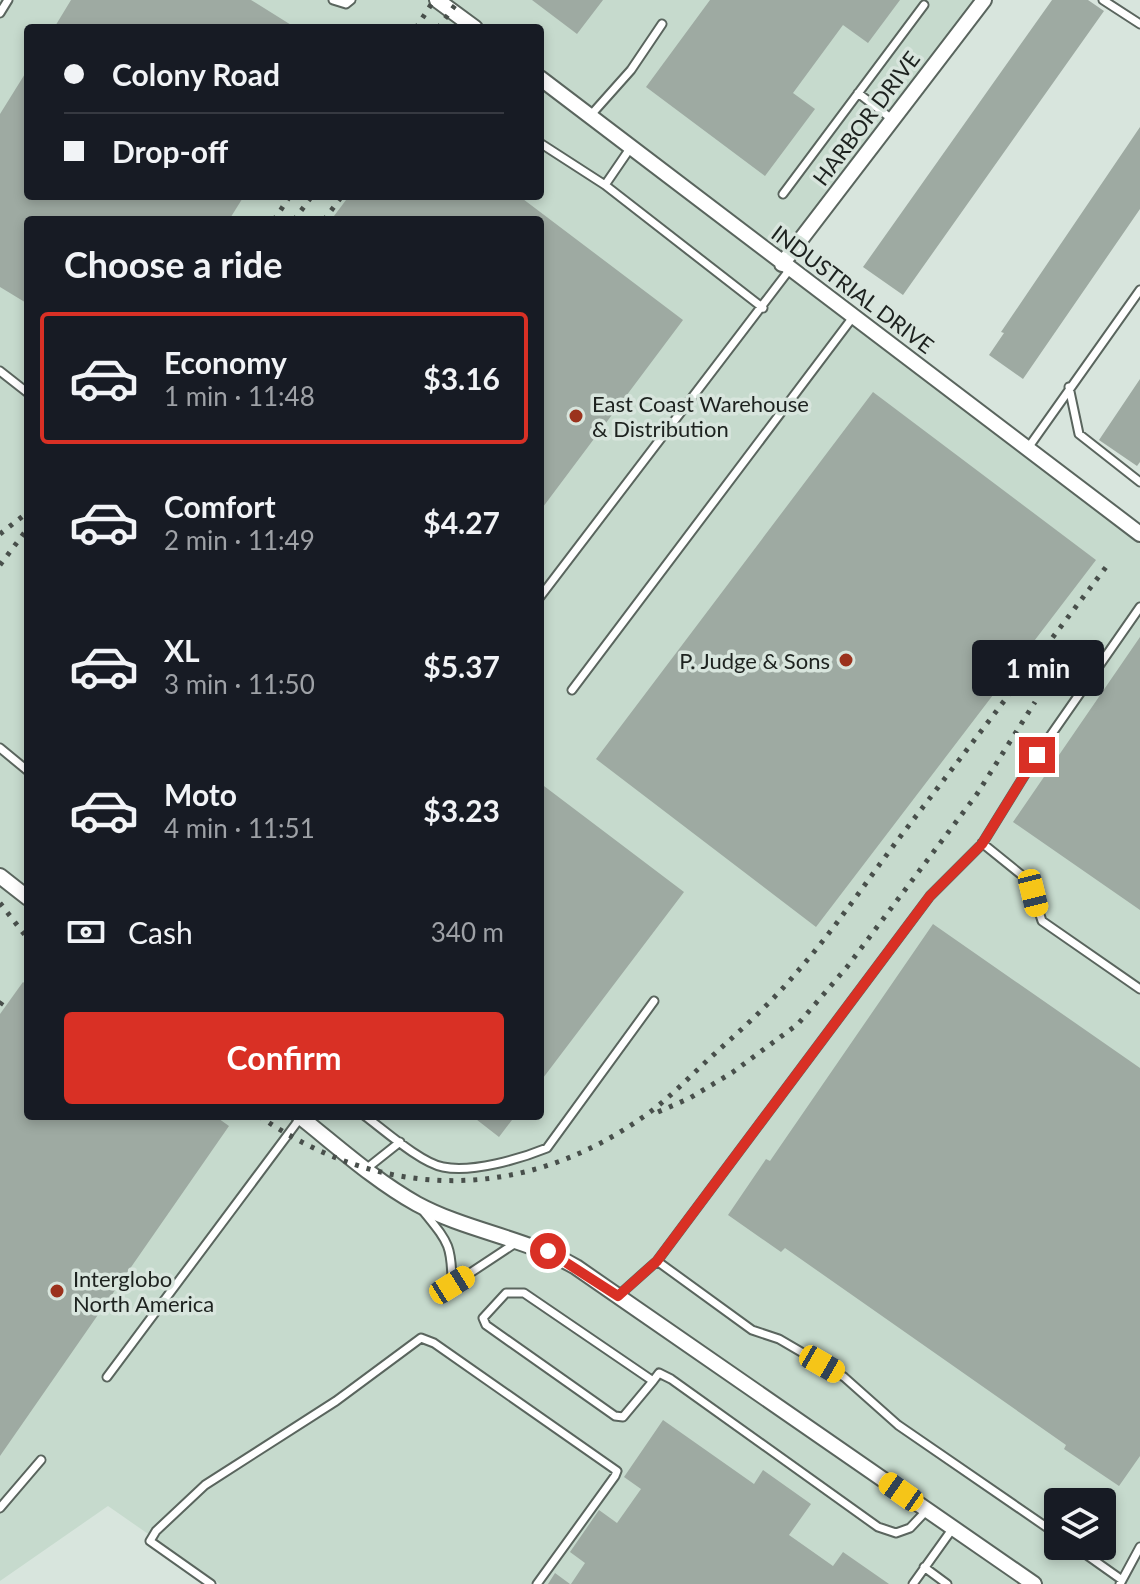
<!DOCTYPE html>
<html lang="en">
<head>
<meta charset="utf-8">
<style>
	body { margin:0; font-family:Lato,sans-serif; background:#20242c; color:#f1f3f6; height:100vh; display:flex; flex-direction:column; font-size:30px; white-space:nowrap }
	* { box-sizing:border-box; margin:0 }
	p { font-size:26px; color:#9ea1a6 }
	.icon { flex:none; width:44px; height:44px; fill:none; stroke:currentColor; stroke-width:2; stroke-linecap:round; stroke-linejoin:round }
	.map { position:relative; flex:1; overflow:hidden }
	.details { position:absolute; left:24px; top:216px; width:520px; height:904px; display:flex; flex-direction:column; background:#171b24; border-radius:8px; box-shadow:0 4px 12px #0003 }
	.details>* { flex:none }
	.top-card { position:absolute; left:24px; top:24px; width:520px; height:176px; border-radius:8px; box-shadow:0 4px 12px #0003; display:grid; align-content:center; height:176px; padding:0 40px; background:#171b24 }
	.tools { position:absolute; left:1044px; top:1488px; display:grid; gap:16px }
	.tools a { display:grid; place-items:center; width:72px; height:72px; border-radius:8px; background:#171b24; box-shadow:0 4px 12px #0003; font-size:40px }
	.end { position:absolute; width:36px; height:36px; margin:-18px; border:10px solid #d93025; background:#fff; box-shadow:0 0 0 4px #fff }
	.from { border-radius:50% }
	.bubble { position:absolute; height:56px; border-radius:8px; background:#171b24; box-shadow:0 4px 12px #0003; font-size:26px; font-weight:700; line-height:56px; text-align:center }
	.car { position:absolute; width:24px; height:48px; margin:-24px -12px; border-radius:10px; box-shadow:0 0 6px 2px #0007; background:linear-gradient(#f5c518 24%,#345 0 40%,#f5c518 0 76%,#345 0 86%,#f5c518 0) }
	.top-card b { display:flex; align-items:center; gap:28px; height:76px; font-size:30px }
	.top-card b+b { border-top:2px solid #363941 }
	.top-card i { width:20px; height:20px; background:#f1f3f6 }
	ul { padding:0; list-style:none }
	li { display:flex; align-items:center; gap:24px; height:132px; margin:0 16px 12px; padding:0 24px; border:4px solid transparent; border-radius:8px }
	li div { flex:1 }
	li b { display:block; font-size:30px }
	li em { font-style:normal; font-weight:700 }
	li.selected { border-color:#d93025 }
	li>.icon { width:72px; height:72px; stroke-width:1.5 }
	h2 { padding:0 40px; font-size:36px; line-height:96px }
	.pay { display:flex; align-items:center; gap:20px; height:88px; padding:0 40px; font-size:30px }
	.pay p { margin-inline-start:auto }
	.button { display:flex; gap:16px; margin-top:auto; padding:16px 40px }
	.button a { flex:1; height:92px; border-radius:8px; background:#d93025; color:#fff; font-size:32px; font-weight:700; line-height:92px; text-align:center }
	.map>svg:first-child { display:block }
	.built { fill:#c6dacd; fill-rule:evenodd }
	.building { fill:#9eaaa2 }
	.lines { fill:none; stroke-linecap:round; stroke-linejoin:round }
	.lane-casing { stroke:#5a655e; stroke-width:11 }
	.street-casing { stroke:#5a655e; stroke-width:18 }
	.lane { stroke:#fff; stroke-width:7 }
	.street { stroke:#fff; stroke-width:14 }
	.rail { stroke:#484f4b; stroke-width:5; stroke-dasharray:4 8; stroke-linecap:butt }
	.route { stroke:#d93025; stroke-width:10 }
	.poi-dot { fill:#9b321d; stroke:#d8e5dd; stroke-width:3 }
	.labels { text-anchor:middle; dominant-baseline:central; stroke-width:7; stroke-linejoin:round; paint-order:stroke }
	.street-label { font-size:22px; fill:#1d221f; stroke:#d8e5dd }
	.poi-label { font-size:22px; fill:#1d221f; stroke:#d8e5dd; text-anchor:start }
</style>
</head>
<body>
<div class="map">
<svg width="1140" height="1584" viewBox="0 0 1140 1584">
	<rect width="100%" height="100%" fill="#d8e5dd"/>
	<path class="built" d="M 0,0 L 987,0 L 788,267 L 1140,534 L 1140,1584 L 220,1584 L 108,1506 L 0,1581 ZM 28,28 L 540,28 L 540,196 L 28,196 ZM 28,220 L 540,220 L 540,1116 L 28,1116 ZM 1058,1502 L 1102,1502 L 1102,1546 L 1058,1546 Z"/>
	<path class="building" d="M 71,0 L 251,0 L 296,28 L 54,28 Z
		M 532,0 L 603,0 L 577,34 Z
		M 710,0 L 900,0 L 868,43 L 843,25 L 793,93 L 815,109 L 765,176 L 646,87 Z
		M 1052,0 L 1088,0 L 1104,11 L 903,295 L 863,267 Z
		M 28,69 L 28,196 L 244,196 L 229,220 L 28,220 L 28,304 L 0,287 L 0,114 Z
		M 1140,127 L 1140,209 L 1023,379 L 989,355 L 1004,333 L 1001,332 Z
		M 349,196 L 519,196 L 683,320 L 540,511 L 540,220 L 331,220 Z
		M 1140,379 L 1140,462 L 1137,466 L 1099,440 Z
		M 873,392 L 1096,560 L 816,927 L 596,759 Z
		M 1140,637 L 1140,910 L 1013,822 Z
		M 540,783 L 684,892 L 540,1082 Z
		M 933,924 L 1140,1068 L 1140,1456 L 1119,1486 L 1064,1449 L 1066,1445 L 785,1248 L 781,1252 L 728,1215 L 766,1159 L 770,1161 Z
		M 23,982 L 28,986 L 28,1116 L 215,1116 L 229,1126 L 0,1456 L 0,1014 Z
		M 472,1116 L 515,1116 L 499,1137 Z
		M 663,1420 L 754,1484 L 763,1470 L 811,1504 L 789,1535 L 833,1566 L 843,1552 L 889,1584 L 571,1584 L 585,1563 L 570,1552 L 599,1510 L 617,1523 L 641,1489 L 624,1477 Z
		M 555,1573 L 570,1584 L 548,1584 Z"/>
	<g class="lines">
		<defs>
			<path id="lane" d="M 333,0 L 346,4 L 351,0
				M 1103,0 L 1140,24
				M 0,13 L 8,0
				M 858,93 L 893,120
				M 590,116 L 631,70 L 662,24
				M 540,143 L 605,185 L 763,308
				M 605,185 L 631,147
				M 783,194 L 924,5
				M 0,371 L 28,393
				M 1069,387 L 1079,434 L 1140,482
				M 1028,448 L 1140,290
				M 540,597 L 790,269
				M 572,690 L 853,317
				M 0,748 L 28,771
				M 982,843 L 1029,881 L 1042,921 L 1140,989
				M 365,1116 C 384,1130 421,1163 443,1167 C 472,1173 520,1159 547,1148 L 654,1001
				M 366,1169 L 400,1142
				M 424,1212 C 448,1242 452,1245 452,1285
				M 657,1261 L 752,1330 L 779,1339 L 844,1377 L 898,1425 L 1058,1535
				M 452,1285 L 517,1242
				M 619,1295 L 657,1261 L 930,896 L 982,844 L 1037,755 L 1140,607
				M 107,1377 L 301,1117
				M 653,1381 L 623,1417 L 615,1416 L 486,1325 L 483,1318 L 506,1293 L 524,1293 L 653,1381 L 659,1373 L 671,1379 L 878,1527 L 896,1533 L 910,1528 L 927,1510
				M 0,1508 L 41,1460
				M 1074,1546 L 1122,1580
				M 924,1567 L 947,1584
				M 211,1584 L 150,1541 L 156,1531 L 205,1485 L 336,1401 L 421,1338 L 434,1343 L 617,1471 L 615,1476 L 537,1584
				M 913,1584 L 953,1528
				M 1120,1584 L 1140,1547"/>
			<path id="street" d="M 437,0 L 475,28
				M 540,78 L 1140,534
				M 782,264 L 984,0
				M 0,876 L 28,898
				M 299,1116 C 337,1146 374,1180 417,1204 C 467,1231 526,1238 576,1267 L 1034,1584"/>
		</defs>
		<use href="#lane" class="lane-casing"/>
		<use href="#street" class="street-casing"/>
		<use href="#lane" class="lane"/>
		<use href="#street" class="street"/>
		<path class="rail" d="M 416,28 L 434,0
			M 438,28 L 459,0
			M 274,220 L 290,196
			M 294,220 L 312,196
			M 324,220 L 342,196
			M 0,534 L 28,512
			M 0,565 L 28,528
			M 0,903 L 28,939
			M 0,1005 L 5,998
			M 658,1112 L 690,1098 L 733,1072 L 798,1024 L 847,967 L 977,794 L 1035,702
			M 259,1116 C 381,1201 521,1203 643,1117 C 668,1100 689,1077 711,1057 C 741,1030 771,1003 797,972 C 834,930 866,882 900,837 C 969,747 1038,657 1106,567"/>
	</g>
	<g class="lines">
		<path class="route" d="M 548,1251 L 618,1296 L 657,1261 L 930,896 L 982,844 L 1037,755"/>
	</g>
	<g class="poi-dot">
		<circle cx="576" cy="416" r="8"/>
		<circle cx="846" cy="660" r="8"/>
		<circle cx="57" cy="1291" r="8"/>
	</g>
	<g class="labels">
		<g class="street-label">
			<text transform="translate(866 118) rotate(-53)">HARBOR DRIVE</text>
			<text transform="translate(853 289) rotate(37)">INDUSTRIAL DRIVE</text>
		</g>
		<g class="poi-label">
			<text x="592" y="403">East Coast Warehouse<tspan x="592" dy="25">&amp; Distribution</tspan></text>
			<text x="830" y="660" text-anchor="end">P. Judge &amp; Sons</text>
			<text x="73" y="1278">Interglobo<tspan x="73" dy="25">North America</tspan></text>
		</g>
	</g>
</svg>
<div class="tools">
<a><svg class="icon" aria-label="layers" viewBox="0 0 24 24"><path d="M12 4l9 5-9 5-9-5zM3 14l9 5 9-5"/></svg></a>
</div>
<i class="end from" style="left:548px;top:1251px"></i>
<i class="end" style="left:1037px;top:755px"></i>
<div class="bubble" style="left:972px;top:640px;width:132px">1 min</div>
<i class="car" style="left:1033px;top:893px;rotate:166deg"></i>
<i class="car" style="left:452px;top:1285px;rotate:58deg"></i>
<i class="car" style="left:822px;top:1364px;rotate:120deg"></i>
<i class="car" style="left:901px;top:1492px;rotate:305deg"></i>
<div class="top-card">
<b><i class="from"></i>Colony Road</b>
<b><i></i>Drop-off</b>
</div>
<section class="details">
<h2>Choose a ride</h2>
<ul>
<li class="selected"><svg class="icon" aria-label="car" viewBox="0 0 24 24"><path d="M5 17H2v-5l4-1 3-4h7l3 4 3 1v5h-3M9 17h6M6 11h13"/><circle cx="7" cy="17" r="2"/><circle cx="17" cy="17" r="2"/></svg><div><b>Economy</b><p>1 min · 11:48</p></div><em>$3.16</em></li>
<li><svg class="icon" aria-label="car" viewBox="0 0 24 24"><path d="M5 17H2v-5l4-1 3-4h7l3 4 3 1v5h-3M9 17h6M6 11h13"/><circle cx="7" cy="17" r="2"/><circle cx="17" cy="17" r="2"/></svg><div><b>Comfort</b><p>2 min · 11:49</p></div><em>$4.27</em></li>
<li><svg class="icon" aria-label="car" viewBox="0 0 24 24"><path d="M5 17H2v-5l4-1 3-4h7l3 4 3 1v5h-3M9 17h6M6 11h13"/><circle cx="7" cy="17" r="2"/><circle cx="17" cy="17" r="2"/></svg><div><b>XL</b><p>3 min · 11:50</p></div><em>$5.37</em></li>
<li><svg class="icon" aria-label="car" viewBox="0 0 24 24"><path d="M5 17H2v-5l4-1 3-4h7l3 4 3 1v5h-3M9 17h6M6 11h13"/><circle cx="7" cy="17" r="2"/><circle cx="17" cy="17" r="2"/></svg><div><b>Moto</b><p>4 min · 11:51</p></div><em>$3.23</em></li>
</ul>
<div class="pay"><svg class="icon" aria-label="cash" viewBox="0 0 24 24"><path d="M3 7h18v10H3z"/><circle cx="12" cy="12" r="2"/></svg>Cash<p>340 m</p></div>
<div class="button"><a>Confirm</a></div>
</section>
</div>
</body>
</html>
